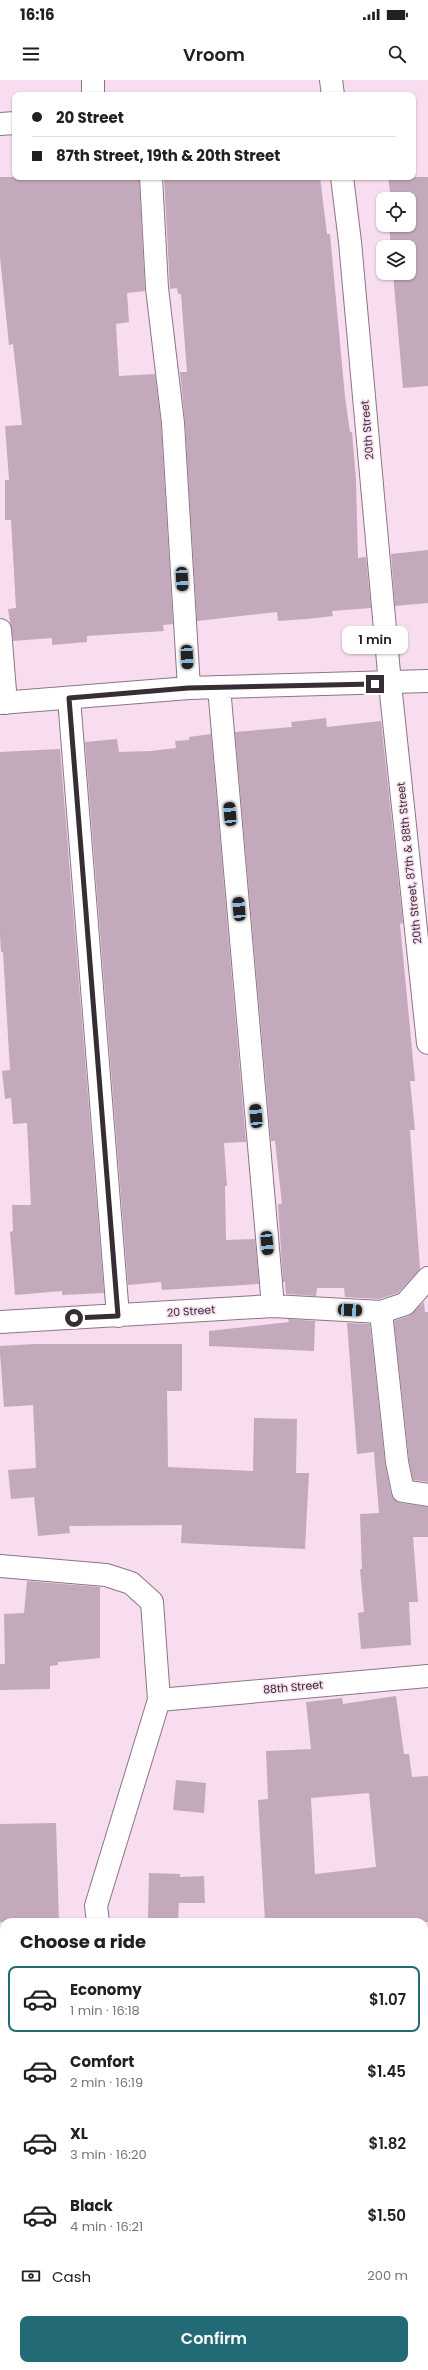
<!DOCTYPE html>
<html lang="en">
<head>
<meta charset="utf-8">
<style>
	body { margin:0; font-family:Poppins,sans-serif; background:#f6f6f6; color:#202124; height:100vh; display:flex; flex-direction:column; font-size:15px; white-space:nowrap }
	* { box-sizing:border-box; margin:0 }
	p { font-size:13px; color:#757577 }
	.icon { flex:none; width:22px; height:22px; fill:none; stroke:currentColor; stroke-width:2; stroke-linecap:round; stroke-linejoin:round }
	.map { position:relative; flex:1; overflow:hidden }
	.drawer { position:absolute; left:0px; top:1838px; width:428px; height:452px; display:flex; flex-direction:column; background:#fff; border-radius:12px 12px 0 0; box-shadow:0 1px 3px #0004 }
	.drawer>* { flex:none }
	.banner { position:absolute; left:12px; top:12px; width:404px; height:88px; border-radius:8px; box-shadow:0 1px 3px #0004; display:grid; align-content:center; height:88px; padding:0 20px; background:#fff }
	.fabs { position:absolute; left:376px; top:112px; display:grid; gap:8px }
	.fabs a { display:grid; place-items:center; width:40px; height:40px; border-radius:8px; background:#fff; box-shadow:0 1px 3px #0004; font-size:20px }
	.end { position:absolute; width:18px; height:18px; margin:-9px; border:5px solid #372d34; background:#fff; box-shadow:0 0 0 2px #fff }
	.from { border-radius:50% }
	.bubble { position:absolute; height:28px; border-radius:8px; background:#fff; box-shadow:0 1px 3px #0004; font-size:13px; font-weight:600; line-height:28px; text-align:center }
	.car { position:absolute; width:12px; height:24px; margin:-12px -6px; border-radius:5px; box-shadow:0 0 3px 1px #0007; background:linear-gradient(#222 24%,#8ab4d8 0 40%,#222 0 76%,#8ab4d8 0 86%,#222 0) }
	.banner b { display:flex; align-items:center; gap:14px; height:38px; font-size:15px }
	.banner b+b { border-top:1px solid #e0e0e0 }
	.banner i { width:10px; height:10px; background:#202124 }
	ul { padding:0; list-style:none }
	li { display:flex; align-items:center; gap:12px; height:66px; margin:0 8px 6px; padding:0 12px; border:2px solid transparent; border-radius:8px }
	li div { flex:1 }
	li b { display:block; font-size:15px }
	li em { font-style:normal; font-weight:600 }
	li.current { border-color:#226b76 }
	li>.icon { width:36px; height:36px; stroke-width:1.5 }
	h2 { padding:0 20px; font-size:18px; line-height:48px }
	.pay { display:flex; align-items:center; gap:10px; height:44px; padding:0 20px; font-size:15px }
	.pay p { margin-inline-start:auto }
	.action { display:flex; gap:8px; margin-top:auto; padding:8px 20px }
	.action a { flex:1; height:46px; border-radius:8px; background:#226b76; color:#fff; font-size:16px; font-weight:600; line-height:46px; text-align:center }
	.status { display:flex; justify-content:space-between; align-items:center; height:28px; padding:0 20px; background:#fff; direction:ltr }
	.status svg { height:11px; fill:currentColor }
	header { display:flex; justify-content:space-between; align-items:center; height:52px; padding:0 20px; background:#fff; font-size:18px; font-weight:600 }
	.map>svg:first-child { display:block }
	.building { fill:#c2a9bb; fill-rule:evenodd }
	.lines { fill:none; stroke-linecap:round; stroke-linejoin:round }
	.minor-casing { stroke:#8c7485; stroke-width:24 }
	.minor { stroke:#fff; stroke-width:22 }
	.route { stroke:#372d34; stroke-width:5 }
	.labels { text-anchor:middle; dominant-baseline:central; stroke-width:3; stroke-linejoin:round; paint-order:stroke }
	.street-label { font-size:11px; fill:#372d34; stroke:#f8ddf0 }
</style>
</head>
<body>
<div class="status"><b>16:16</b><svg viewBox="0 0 49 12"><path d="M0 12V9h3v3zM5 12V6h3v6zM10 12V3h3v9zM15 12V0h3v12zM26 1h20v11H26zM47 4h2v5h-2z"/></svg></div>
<header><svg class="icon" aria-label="menu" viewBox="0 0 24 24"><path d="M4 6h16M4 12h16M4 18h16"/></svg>Vroom<svg class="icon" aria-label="search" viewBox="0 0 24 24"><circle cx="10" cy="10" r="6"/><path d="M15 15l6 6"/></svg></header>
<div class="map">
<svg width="428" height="2290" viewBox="0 0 428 2290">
	<rect width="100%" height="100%" fill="#f8ddf0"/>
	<path class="building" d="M 0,97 L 139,97 L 145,211 L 127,213 L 129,242 L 116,244 L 119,296 L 155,294 L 161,344 L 173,544 L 163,545 L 164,551 L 87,556 L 87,562 L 52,565 L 52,558 L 13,561 L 8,529 L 16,528 L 11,440 L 5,440 L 5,400 L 9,400 L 5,346 L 22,345 L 13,264 L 9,265 L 0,177 Z
		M 164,97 L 320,97 L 327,154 L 330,154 L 345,317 L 350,352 L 352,352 L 356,400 L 358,478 L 366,477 L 371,528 L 332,531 L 333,536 L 306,539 L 278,541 L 277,532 L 197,541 L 185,342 L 180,292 L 187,292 L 181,214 L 178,214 L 177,208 L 170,209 Z
		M 388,97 L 428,97 L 428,306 L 403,308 L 393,193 L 409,193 L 409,167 L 391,167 L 389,145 L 409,145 L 409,119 L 387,119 L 386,113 L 390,112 Z
		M 428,470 L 428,523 L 395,526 L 391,474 Z
		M 326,638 L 327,647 L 381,641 L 403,843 L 400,844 L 415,1001 L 410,1001 L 415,1050 L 410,1050 L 420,1189 L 398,1213 L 379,1219 L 345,1217 L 344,1208 L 317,1208 L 316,1216 L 286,1214 L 285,1202 L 283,1202 L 278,1124 L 282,1124 L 275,1061 L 271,1061 L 235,652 L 292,647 L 291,642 Z
		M 211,654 L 246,1062 L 224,1063 L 227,1106 L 225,1106 L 226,1160 L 255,1159 L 259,1204 L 162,1210 L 161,1202 L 128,1205 L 85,662 L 117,659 L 119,672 L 151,671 L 176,668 L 175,661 L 189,660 L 189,657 Z
		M 60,669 L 104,1213 L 62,1215 L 62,1211 L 15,1215 L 10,1152 L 13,1151 L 12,1125 L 31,1125 L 27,1043 L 13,1044 L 11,1018 L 5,1019 L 2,991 L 10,990 L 3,872 L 1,872 L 0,854 L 0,672 Z
		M 424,1222 L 425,1232 L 428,1232 L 428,1402 L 413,1400 L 409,1380 L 394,1241 L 409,1236 Z
		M 288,1239 L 315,1241 L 314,1271 L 209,1266 L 209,1251 L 289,1242 Z
		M 347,1243 L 370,1244 L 385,1383 L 391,1414 L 395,1420 L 401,1423 L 428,1427 L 428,1457 L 413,1457 L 418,1522 L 409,1522 L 411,1565 L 361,1569 L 358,1533 L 364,1532 L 360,1489 L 362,1489 L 360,1434 L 379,1433 L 374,1372 L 357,1374 Z
		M 34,1264 L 182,1264 L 182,1311 L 167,1311 L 168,1387 L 253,1391 L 254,1338 L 297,1339 L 296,1393 L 309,1393 L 305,1469 L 181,1463 L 182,1445 L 69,1446 L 70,1453 L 38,1456 L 34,1417 L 11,1419 L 8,1390 L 36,1388 L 33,1325 L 4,1327 L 0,1273 L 0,1266 Z
		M 27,1501 L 100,1507 L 100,1578 L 58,1582 L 58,1585 L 50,1586 L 50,1609 L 0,1610 L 0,1584 L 5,1584 L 4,1534 L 24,1533 Z
		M 396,1616 L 404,1674 L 409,1674 L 412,1697 L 428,1696 L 428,1842 L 265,1842 L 258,1720 L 268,1719 L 266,1671 L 311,1669 L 306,1622 L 342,1618 L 343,1624 ZM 369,1713 L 376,1787 L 315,1794 L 311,1718 Z
		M 176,1700 L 206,1703 L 204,1733 L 173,1730 Z
		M 56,1743 L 59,1842 L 0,1842 L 0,1744 Z
		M 149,1793 L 180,1794 L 180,1797 L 204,1796 L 205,1823 L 179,1823 L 178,1840 L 148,1838 Z"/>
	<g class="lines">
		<defs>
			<path id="minor" d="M 331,0 L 333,15
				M 93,15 L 93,0
				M 0,44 L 15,43
				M 151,97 L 157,208 L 173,343 L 189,608
				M 342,97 L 350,162 L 390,604 L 428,963
				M 0,550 L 6,623
				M 219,607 L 273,1226
				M 69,618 L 118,1236
				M 0,623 L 189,608 L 428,601
				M 381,1232 L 397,1382 L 403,1411 L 428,1415
				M 0,1242 L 273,1226 L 381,1232 L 405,1224 L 428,1198
				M 0,1486 L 106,1495 L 131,1503 L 152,1522 L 159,1620 L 96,1826 L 98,1842
				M 159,1620 L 428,1596
				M 424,1937 L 428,1935
				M 0,2056 L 4,2055
				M 177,2286 L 178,2290"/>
		</defs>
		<use href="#minor" class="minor-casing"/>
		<use href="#minor" class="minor"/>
	</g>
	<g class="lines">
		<path class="route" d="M 74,1238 L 118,1236 L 69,618 L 188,608 L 375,604"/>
	</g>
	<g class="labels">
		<g class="street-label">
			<text transform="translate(367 350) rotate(-95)">20th Street</text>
			<text transform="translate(409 783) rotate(-96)">20th Street, 87th &amp; 88th Street</text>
			<text transform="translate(191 1231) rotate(-4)">20 Street</text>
			<text transform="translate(293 1607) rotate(-5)">88th Street</text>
		</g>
	</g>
</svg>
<div class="fabs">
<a><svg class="icon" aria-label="locate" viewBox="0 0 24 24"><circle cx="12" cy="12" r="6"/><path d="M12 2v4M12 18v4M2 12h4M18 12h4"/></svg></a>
<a><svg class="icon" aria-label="layers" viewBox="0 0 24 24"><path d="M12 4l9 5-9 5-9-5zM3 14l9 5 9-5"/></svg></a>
</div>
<i class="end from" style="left:74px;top:1238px"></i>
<i class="end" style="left:375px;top:604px"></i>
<div class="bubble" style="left:342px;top:546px;width:66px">1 min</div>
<i class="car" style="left:182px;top:499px;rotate:177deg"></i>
<i class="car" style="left:187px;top:577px;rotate:177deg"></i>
<i class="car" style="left:230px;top:734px;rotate:355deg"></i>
<i class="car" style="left:239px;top:829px;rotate:355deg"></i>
<i class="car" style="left:256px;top:1036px;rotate:355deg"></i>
<i class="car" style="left:267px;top:1163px;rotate:175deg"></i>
<i class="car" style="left:350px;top:1230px;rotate:93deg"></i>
<div class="banner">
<b><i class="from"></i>20 Street</b>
<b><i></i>87th Street, 19th &amp; 20th Street</b>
</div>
<section class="drawer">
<h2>Choose a ride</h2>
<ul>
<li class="current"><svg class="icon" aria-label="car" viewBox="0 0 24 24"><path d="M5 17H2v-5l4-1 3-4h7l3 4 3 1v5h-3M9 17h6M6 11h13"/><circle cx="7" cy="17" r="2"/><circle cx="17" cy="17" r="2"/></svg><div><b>Economy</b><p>1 min · 16:18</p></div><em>$1.07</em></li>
<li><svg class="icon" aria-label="car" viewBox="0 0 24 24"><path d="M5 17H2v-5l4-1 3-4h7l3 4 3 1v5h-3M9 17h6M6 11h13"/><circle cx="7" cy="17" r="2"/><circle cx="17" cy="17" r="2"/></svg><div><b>Comfort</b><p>2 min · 16:19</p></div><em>$1.45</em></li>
<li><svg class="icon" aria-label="car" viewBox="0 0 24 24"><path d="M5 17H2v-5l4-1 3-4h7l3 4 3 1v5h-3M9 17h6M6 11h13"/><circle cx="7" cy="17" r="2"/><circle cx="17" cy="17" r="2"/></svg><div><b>XL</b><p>3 min · 16:20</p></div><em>$1.82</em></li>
<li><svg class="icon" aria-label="car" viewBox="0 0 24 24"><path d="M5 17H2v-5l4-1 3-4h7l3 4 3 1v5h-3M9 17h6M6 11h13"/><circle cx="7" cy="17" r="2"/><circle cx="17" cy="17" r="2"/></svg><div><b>Black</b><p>4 min · 16:21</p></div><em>$1.50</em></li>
</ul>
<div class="pay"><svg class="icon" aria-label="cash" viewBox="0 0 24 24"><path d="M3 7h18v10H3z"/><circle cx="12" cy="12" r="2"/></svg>Cash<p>200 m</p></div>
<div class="action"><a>Confirm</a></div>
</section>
</div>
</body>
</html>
